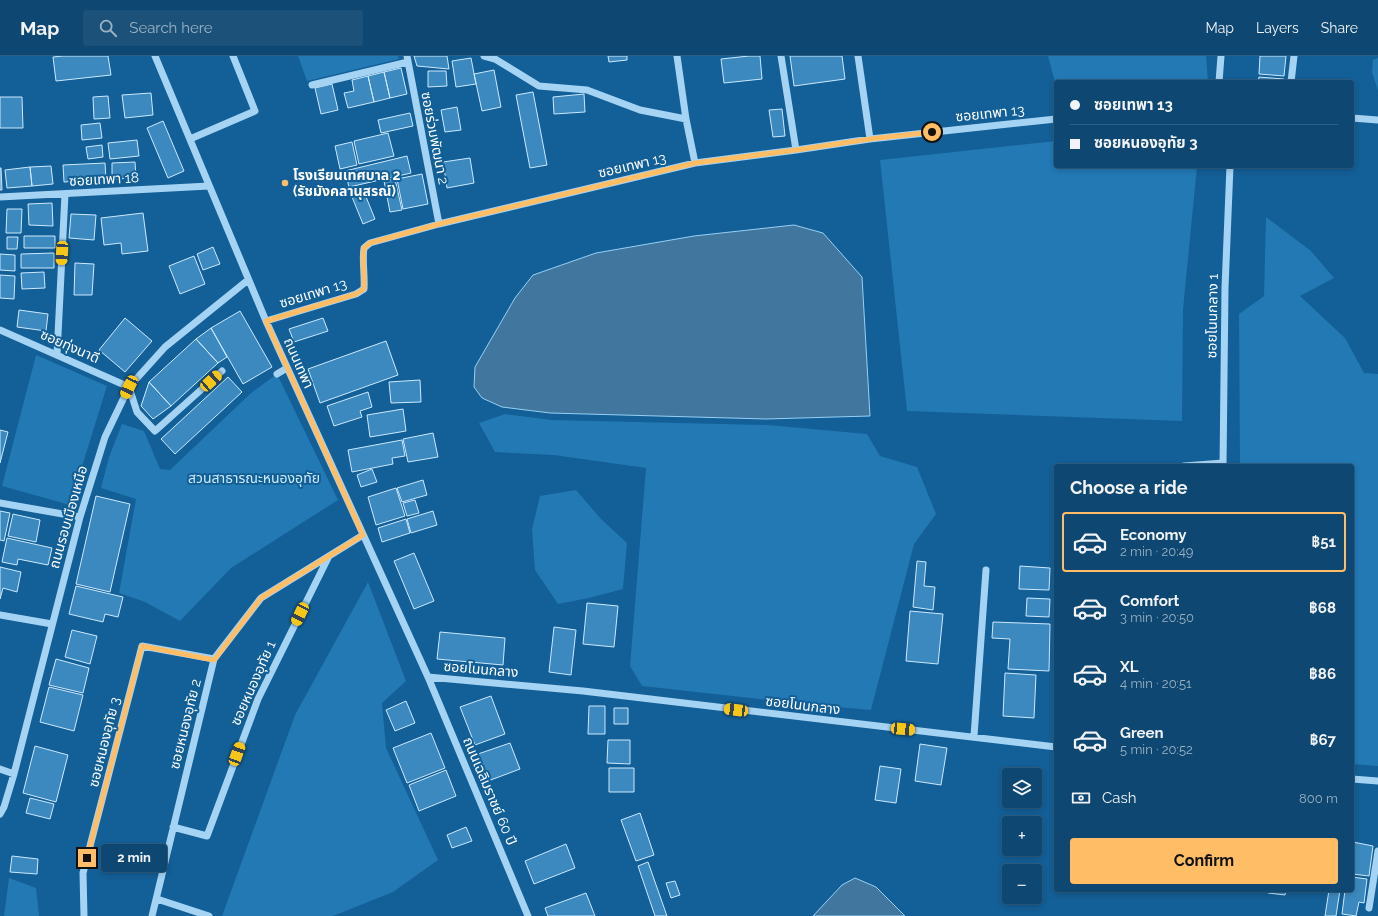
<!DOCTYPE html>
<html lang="en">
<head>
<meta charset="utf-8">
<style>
	body { margin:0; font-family:Raleway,"Noto Sans Thai",sans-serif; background:#1c5179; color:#f1f3f6; height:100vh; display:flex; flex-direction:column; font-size:15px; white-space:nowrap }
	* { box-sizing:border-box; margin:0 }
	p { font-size:13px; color:#9bb2c3 }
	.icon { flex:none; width:22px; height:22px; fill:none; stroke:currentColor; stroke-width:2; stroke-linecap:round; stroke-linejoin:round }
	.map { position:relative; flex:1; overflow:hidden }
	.drawer { position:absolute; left:1054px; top:408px; width:300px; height:428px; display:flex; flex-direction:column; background:#0e4771; border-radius:4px; box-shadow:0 2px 6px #0003,0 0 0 1px #2e5f84 }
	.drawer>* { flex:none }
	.top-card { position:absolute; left:1054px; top:24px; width:300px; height:88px; border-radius:4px; box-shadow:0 2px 6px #0003,0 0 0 1px #2e5f84; display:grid; align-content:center; height:88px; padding:0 16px; background:#0e4771 }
	.fabs { position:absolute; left:1002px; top:712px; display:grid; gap:8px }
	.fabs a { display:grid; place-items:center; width:40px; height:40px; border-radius:4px; background:#0e4771; box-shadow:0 2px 6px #0003,0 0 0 1px #2e5f84; font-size:20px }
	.end { position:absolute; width:18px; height:18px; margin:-9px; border:5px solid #ffbd66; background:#111; box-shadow:0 0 0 2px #111 }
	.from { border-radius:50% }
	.bubble { position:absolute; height:28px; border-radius:4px; background:#0e4771; box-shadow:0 2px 6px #0003,0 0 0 1px #2e5f84; font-size:13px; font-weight:700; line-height:28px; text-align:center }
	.car { position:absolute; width:12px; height:24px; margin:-12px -6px; border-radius:5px; box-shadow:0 0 3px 1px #0007; background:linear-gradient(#f5c518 24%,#345 0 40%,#f5c518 0 76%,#345 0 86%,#f5c518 0) }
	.top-card b { display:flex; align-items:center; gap:14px; height:38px; font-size:15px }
	.top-card b+b { border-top:1px solid #2e5f84 }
	.top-card i { width:10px; height:10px; background:#f1f3f6 }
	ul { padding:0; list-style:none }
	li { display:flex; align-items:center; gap:12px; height:60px; margin:0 8px 6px; padding:0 8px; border:2px solid transparent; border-radius:4px }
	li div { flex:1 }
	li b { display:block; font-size:15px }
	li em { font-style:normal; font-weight:700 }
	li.selected { border-color:#ffbd66 }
	li>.icon { width:36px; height:36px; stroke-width:1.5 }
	h2 { padding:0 16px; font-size:18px; line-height:48px }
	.pay { display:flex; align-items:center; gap:10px; height:44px; padding:0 16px; font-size:15px }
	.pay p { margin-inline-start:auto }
	.action { display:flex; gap:8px; margin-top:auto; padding:8px 16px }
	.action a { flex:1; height:46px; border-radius:4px; background:#ffbd66; color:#111; font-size:16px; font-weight:700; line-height:46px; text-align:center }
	header { display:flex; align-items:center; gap:24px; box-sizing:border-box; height:56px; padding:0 20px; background:#0e4771; border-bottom:1px solid #2e5f84 }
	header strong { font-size:19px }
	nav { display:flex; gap:22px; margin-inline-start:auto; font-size:14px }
	.search { width:280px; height:36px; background:#1c5179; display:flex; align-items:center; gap:10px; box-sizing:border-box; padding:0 14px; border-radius:4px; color:#9bb2c3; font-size:15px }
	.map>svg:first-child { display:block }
	.green { fill:#2279b4 }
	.water { fill:#41779e; stroke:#97d0f6 }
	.building { fill:#3c89bf; stroke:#cce9fd }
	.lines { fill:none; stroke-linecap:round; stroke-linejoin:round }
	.minor { stroke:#a5d3f3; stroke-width:7 }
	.route { stroke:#ffbd66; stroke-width:5 }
	.poi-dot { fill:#ffbd66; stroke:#135f97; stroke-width:1.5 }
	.labels { text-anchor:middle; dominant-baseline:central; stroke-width:4; stroke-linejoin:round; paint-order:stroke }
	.street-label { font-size:14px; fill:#fff; stroke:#135f97 }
	.poi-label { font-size:14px; font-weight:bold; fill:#fff; stroke:#135f97; text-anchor:start }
	.park-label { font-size:14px; fill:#cce9fd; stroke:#135f97 }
</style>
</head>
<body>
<header>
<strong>Map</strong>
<div class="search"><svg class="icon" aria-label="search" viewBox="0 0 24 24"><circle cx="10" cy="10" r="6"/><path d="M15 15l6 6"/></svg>Search here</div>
<nav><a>Map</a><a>Layers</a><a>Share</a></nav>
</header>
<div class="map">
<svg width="1378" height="860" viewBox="0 0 1378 860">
	<rect width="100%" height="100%" fill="#135f97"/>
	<path class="green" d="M 298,0 L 398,0 L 399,3 L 307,25 Z
		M 1048,0 L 1206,0 L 1208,26 L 1056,26 L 1056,30 Z
		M 1378,2 L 1378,35 L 1372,16 L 1373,4 Z
		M 1056,85 L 1056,110 L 1197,110 L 1183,254 L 1182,365 L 907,355 L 880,104 Z
		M 1266,161 L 1311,195 L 1334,222 L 1300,240 L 1345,282 L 1364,317 L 1378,318 L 1378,710 L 1352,708 L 1352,410 L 1240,410 L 1239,258 L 1264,240 Z
		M 36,299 L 107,330 L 70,449 L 2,430 Z
		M 277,318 L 338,444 L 231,512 L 180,565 L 145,546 L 119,537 L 136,443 L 101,432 L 109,401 L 122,368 L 144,375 L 160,413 L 170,414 L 251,337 Z
		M 505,358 L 552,364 L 768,369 L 867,378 L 880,400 L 917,411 L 936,458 L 914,488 L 871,654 L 824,650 L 642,630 L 630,610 L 646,412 L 554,399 L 495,396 L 479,367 Z
		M 576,434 L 601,463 L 627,487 L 623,533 L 589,542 L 558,548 L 535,514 L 532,473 L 540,440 Z
		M 368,526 L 406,625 L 382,647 L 386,692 L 438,804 L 393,836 L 333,860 L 222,860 L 295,659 Z
		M 9,822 L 36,832 L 39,860 L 4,860 Z"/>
	<path class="water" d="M 794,169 L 823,177 L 862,221 L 870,360 L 766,363 L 550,357 L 502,351 L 482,342 L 474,331 L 475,311 L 515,242 L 533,219 L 596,197 L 694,180 Z
		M 855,822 L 876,831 L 905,860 L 813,860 L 842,829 Z"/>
	<path class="building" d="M 63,0 L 108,0 L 111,19 L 56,25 L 53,1 Z
		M 414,0 L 447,0 L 449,13 L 417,10 Z
		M 608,0 L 627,0 L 627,4 L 609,6 Z
		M 749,0 L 760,0 L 762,23 L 724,27 L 721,3 Z
		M 790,0 L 842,0 L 845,23 L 794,30 Z
		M 1260,0 L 1286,0 L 1284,20 L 1259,18 Z
		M 471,2 L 476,28 L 456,31 L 452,5 Z
		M 401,12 L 407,38 L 390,42 L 384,16 Z
		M 494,14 L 501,51 L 482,55 L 474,18 Z
		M 428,15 L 446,15 L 447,30 L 428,31 Z
		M 384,16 L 390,42 L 374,46 L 368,20 Z
		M 368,20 L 374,46 L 348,52 L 344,37 L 354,35 L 352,24 Z
		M 1259,21 L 1284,23 L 1284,26 L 1258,26 Z
		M 332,28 L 338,54 L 321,58 L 315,32 Z
		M 533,36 L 547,109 L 530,112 L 516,39 Z
		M 151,37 L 153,59 L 125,62 L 122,39 Z
		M 584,38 L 585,56 L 554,58 L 553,41 Z
		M 108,40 L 110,62 L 94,63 L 93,41 Z
		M 0,41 L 22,41 L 23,72 L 0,72 Z
		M 457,51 L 461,74 L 445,76 L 441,54 Z
		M 782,53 L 785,80 L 773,81 L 769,54 Z
		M 410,57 L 413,70 L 381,77 L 378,64 Z
		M 163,65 L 184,115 L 168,122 L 147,72 Z
		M 100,67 L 102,82 L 82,84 L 81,69 Z
		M 388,77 L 394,100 L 359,108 L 354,85 Z
		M 137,84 L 139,100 L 110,103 L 108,87 Z
		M 352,86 L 357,109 L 340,113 L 335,90 Z
		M 102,89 L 103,101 L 88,103 L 86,91 Z
		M 407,100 L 411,117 L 349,131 L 345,115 Z
		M 470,102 L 474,127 L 447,132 L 443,106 Z
		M 135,106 L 136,122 L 112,123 L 112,107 Z
		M 105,107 L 106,123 L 64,126 L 63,109 Z
		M 51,110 L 53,128 L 32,130 L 30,111 Z
		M 30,111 L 32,130 L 7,132 L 5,114 Z
		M 0,112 L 1,112 L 2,134 L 0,134 Z
		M 422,118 L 428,148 L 403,153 L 397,123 Z
		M 395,123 L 402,154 L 390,156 L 384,125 Z
		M 362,131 L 375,163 L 363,168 L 350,136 Z
		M 52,147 L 53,170 L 29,169 L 28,148 Z
		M 7,153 L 22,153 L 21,177 L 6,177 Z
		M 143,157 L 148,195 L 122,198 L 121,187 L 104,189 L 101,162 Z
		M 71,158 L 96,159 L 94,184 L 69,182 Z
		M 24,180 L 55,180 L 55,192 L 24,192 Z
		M 7,181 L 18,181 L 17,193 L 7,193 Z
		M 213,191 L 220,208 L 203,214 L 197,198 Z
		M 54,197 L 54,212 L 21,212 L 21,198 Z
		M 0,198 L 15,199 L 15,215 L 0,214 Z
		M 194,200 L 205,228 L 180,238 L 169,210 Z
		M 75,207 L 94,208 L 92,239 L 74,239 Z
		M 44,216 L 45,232 L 22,233 L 21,217 Z
		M 0,219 L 15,220 L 14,243 L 0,242 Z
		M 19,254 L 48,258 L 46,275 L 17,271 Z
		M 240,255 L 272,311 L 243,328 L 211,272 Z
		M 125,262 L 152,285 L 125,316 L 99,294 Z
		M 323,262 L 328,275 L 294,286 L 289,273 Z
		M 211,272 L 227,301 L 218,307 L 196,283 Z
		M 196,283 L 218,307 L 171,350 L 149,326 Z
		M 386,285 L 398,319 L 320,347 L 308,313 Z
		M 228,321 L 242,336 L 175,398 L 161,383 Z
		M 420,324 L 421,346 L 391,347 L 389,326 Z
		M 149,326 L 171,350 L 153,363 L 141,350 Z
		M 368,336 L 372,351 L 360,355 L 362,361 L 334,370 L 327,350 Z
		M 403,353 L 406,375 L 370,381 L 367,359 Z
		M 0,374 L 8,376 L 0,407 Z
		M 433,377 L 438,401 L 408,406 L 403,383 Z
		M 402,384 L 405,400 L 392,402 L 393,408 L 352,416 L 348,394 Z
		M 372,413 L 377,426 L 361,431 L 357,419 Z
		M 423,424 L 427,439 L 402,446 L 397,432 Z
		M 396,432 L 405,460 L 376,469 L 368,441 Z
		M 96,440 L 130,448 L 110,536 L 76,528 Z
		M 415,444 L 419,457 L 407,460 L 403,447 Z
		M 0,455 L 10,457 L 4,485 L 0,484 Z
		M 433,455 L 437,469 L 411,477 L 407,463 Z
		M 13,458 L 40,464 L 36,486 L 8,480 Z
		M 406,463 L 410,477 L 382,486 L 378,472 Z
		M 7,482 L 52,492 L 48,509 L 18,503 L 17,509 L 2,506 Z
		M 414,497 L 434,545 L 414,553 L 394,505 Z
		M 917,505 L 926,506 L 924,530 L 935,531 L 933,554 L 913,551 Z
		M 1020,510 L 1050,512 L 1049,534 L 1019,533 Z
		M 0,511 L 21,516 L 17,536 L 3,532 L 0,543 Z
		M 76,530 L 123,541 L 118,561 L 105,558 L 103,566 L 69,558 Z
		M 1027,542 L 1050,543 L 1049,561 L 1026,560 Z
		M 587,547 L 618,550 L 614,591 L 583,588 Z
		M 910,555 L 943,558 L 938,608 L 906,605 Z
		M 993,566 L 1050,568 L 1049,615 L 1008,613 L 1010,583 L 992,582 Z
		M 554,571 L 576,574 L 571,619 L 549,616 Z
		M 72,574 L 97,580 L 90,608 L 65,601 Z
		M 440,576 L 505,582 L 503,609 L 437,603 Z
		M 56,603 L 89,612 L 83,637 L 49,629 Z
		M 1005,617 L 1036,619 L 1034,662 L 1003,660 Z
		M 49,631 L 83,639 L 74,675 L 40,666 Z
		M 491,640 L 505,678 L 475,689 L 460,651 Z
		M 406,645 L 415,667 L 395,675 L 386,654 Z
		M 589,650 L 605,650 L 605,678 L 588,678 Z
		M 614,652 L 628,652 L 628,668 L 614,668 Z
		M 431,677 L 445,712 L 407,727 L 393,692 Z
		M 608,684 L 630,684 L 630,708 L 607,707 Z
		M 510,687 L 520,713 L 488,725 L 478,698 Z
		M 920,688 L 947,692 L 941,729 L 915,725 Z
		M 35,690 L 68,699 L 56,746 L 23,737 Z
		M 880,710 L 901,713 L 896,747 L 875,744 Z
		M 609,712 L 634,712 L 634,736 L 609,736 Z
		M 446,714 L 456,740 L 419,755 L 409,729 Z
		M 30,742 L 54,748 L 50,763 L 26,757 Z
		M 640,757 L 654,799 L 636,805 L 621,764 Z
		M 466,771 L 472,785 L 452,792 L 447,779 Z
		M 1353,786 L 1373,790 L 1369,820 L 1352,818 Z
		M 566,788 L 575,812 L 534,828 L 525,805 Z
		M 12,800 L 38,803 L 37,818 L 10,816 Z
		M 648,806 L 667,860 L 655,860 L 638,810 Z
		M 1352,821 L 1367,823 L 1364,847 L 1359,846 L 1356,860 L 1342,858 L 1345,834 L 1352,834 Z
		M 675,825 L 680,839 L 671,842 L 666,827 Z
		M 1269,834 L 1286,834 L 1285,839 L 1268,837 Z
		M 1329,834 L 1340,834 L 1336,860 L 1325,860 Z
		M 586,837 L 595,860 L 548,860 L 545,852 Z"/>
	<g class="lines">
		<path class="minor" d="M 155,0 L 266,265 L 428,621 L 528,860
			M 407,0 L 439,168
			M 484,0 L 495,3 L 539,30 L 587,34 L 640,54 L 686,63
			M 677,0 L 686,63 L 695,107
			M 781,0 L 796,94
			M 858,0 L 870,83
			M 1219,26 L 1221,0
			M 1291,26 L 1294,0
			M 312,29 L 408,6
			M 1352,62 L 1378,64
			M 190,83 L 255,55 L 233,0
			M 0,141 L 209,130
			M 266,265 L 356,238 L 364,233 C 365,219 362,205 364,192 L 370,187 L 439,168 L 695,107 L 796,94 L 870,83 L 1056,63
			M 0,274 L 129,331 L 137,356 L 155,375 L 222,315
			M 57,299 L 65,138
			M 277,318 L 287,312
			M 1184,410 L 1223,407
			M 1223,410 L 1225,232 L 1230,110
			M 0,447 L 80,461
			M 0,559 L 52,568
			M 428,621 L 583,635 L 1056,691
			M 974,680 L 986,514
			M 0,713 L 14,718
			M 1352,723 L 1378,725
			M 0,758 L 4,751 L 14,718 L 80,461 L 105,381 L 129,331 L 165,291 L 248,224
			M 173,771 L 207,780 L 258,643 L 328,502
			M 157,843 L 209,860
			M 1369,852 L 1378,795
			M 84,860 L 83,817 L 142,590 L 214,603
			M 152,860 L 214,603 L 261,542 L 363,479"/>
	</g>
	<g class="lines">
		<path class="route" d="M 87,802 L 142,590 L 214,604 L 261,542 L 363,479 L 266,265 L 356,238 L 364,233 C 365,219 362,205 364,192 L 370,187 L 439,168 L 695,107 L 796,94 L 870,83 L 932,76"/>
	</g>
	<circle class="poi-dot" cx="285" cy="127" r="4"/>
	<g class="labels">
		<g class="street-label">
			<text transform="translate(990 57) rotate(-6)">ซอยเทพา 13</text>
			<text transform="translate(435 82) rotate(79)">ซอยร่วมพัฒนา 2</text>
			<text transform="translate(632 109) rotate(-13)">ซอยเทพา 13</text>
			<text transform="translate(104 123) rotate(-3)">ซอยเทพา 18</text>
			<text transform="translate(313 237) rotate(-17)">ซอยเทพา 13</text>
			<text transform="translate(1212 260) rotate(-89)">ซอยโนนกลาง 1</text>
			<text transform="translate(70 290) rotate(24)">ซอยทุ่งนาดี</text>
			<text transform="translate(299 307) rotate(66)">ถนนเทพา</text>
			<text transform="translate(68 461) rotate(-74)">ถนนรอบเมืองเหนือ</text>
			<text transform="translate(481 613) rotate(5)">ซอยโนนกลาง</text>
			<text transform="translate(253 627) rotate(-66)">ซอยหนองอุทัย 1</text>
			<text transform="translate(803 649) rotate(7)">ซอยโนนกลาง</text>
			<text transform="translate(185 668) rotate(-76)">ซอยหนองอุทัย 2</text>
			<text transform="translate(104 686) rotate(-76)">ซอยหนองอุทัย 3</text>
			<text transform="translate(490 735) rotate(67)">ถนนเฉลิมราชย์ 60 ปี</text>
		</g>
		<g class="poi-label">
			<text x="293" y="119">โรงเรียนเทศบาล 2<tspan x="293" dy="16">(รัชมังคลานุสรณ์)</tspan></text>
		</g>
		<g class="park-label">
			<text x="254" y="422">สวนสาธารณะหนองอุทัย</text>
		</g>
	</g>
</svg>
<div class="fabs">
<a><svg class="icon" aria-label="layers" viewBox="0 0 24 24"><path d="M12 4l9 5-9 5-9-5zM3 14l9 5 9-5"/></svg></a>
<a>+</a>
<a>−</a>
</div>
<i class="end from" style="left:932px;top:76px"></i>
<i class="end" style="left:87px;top:802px"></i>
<div class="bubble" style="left:101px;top:788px;width:66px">2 min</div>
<i class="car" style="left:62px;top:197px;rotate:183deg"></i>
<i class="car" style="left:211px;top:325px;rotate:48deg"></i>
<i class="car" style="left:129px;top:331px;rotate:205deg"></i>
<i class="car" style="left:300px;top:558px;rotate:206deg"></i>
<i class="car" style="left:736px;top:654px;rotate:277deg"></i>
<i class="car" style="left:903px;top:673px;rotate:95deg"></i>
<i class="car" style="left:237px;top:698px;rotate:20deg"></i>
<div class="top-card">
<b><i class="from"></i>ซอยเทพา 13</b>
<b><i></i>ซอยหนองอุทัย 3</b>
</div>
<section class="drawer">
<h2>Choose a ride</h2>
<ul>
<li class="selected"><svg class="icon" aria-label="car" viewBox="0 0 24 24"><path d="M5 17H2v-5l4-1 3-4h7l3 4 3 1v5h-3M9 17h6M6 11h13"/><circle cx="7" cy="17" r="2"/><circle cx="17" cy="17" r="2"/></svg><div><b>Economy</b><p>2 min · 20:49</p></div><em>฿51</em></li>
<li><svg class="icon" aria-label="car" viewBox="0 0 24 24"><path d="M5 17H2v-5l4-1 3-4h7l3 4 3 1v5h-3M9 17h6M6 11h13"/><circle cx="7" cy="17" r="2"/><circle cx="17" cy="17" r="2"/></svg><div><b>Comfort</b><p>3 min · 20:50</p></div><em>฿68</em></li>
<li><svg class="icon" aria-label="car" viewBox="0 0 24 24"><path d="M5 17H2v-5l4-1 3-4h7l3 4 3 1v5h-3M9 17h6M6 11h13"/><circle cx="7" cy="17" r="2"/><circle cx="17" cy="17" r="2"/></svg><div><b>XL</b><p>4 min · 20:51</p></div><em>฿86</em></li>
<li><svg class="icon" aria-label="car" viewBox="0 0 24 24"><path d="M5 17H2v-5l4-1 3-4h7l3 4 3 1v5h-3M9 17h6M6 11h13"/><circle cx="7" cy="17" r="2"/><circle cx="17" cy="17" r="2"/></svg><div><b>Green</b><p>5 min · 20:52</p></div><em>฿67</em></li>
</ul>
<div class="pay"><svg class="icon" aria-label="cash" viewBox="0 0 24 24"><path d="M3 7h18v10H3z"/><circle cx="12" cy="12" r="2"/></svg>Cash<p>800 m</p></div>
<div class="action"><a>Confirm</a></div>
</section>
</div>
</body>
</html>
